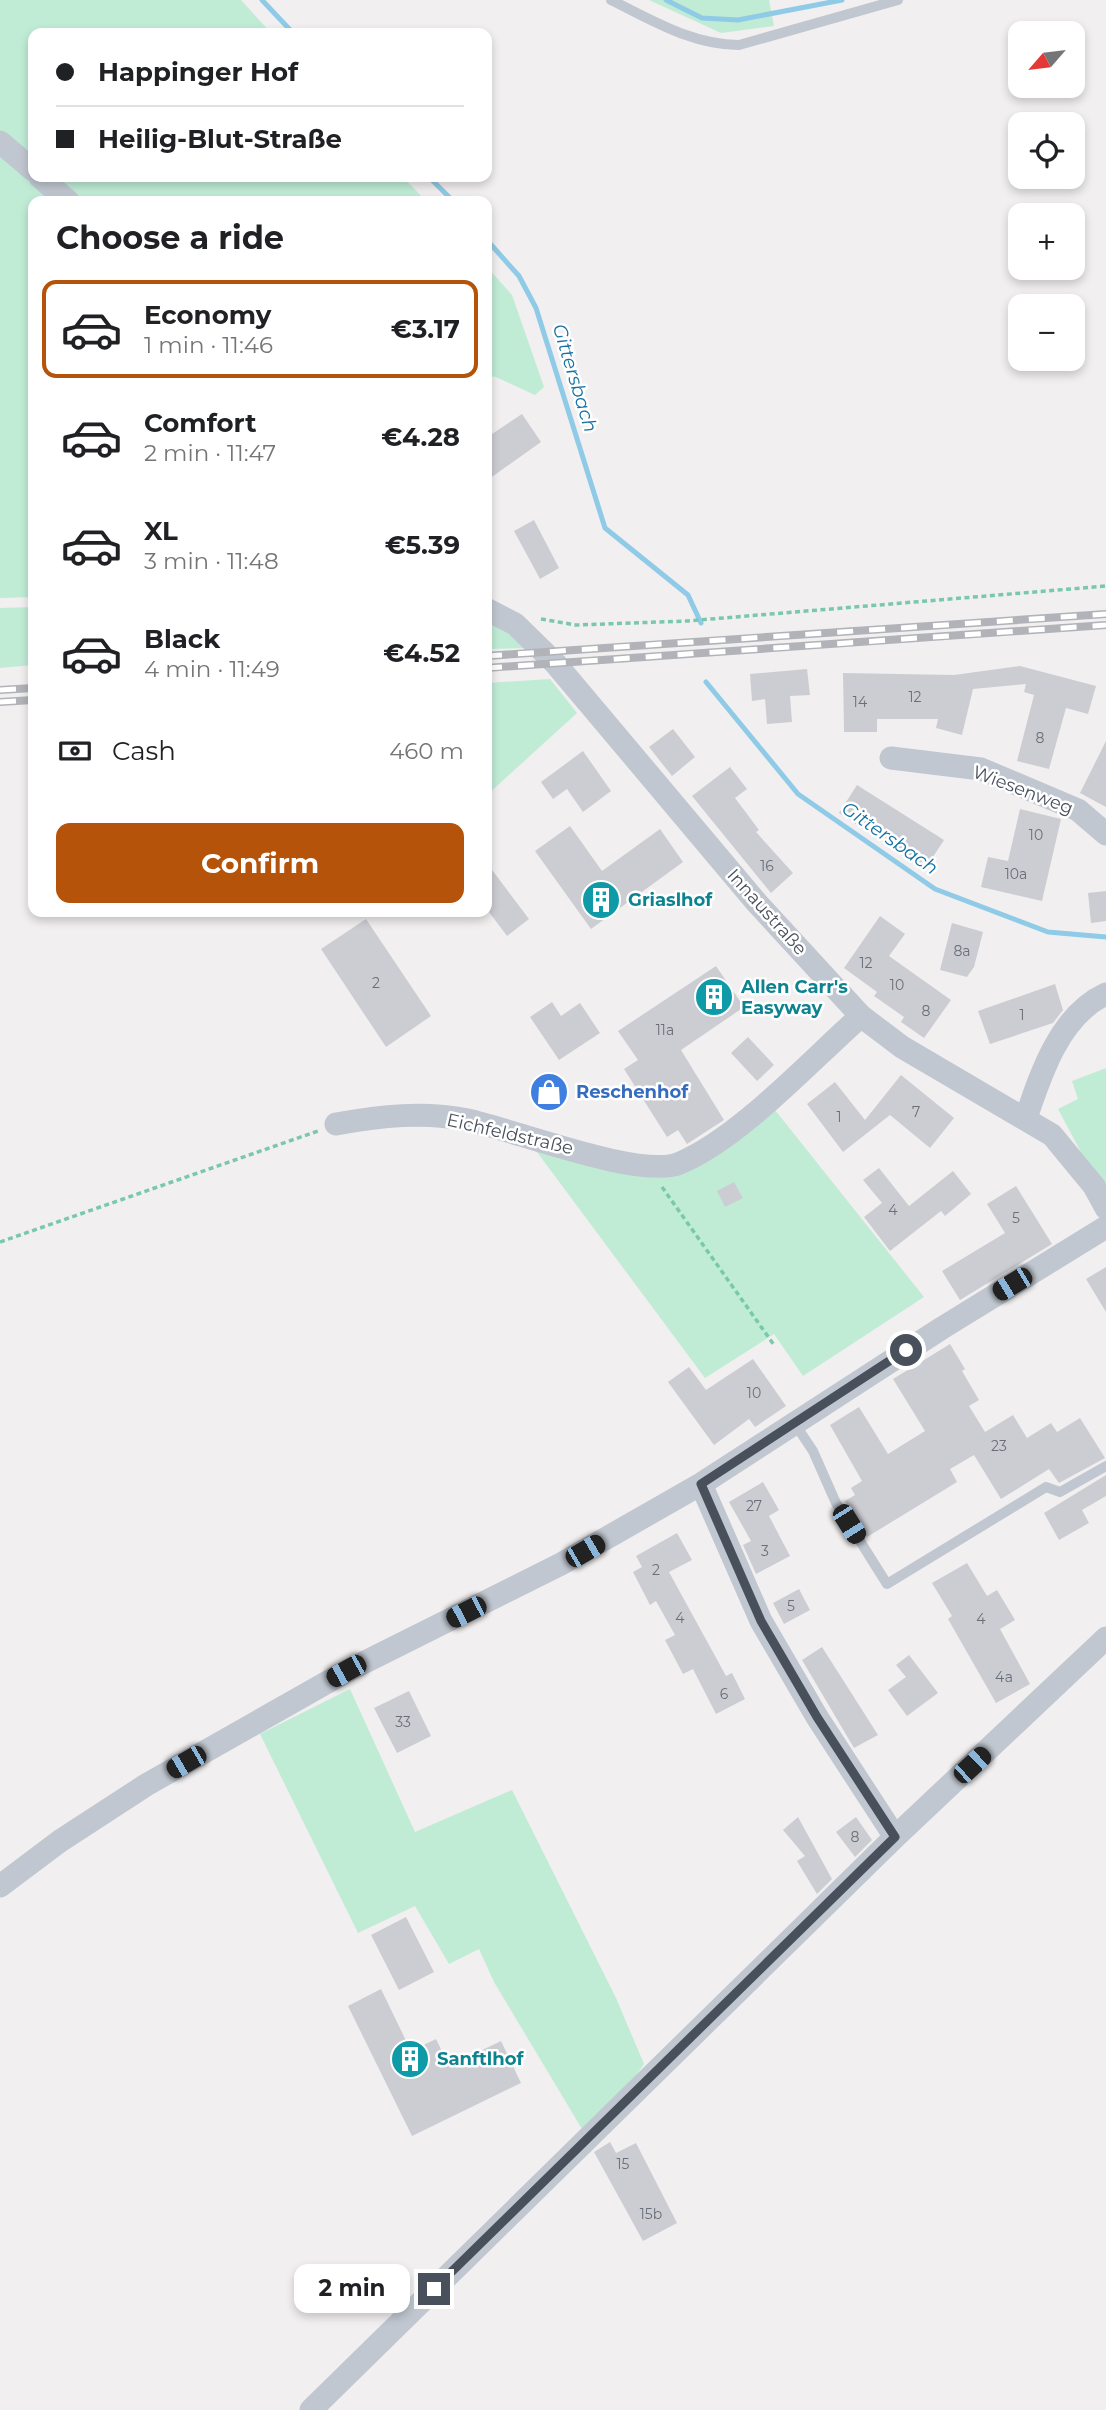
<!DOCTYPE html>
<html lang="en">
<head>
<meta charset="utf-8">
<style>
	body { margin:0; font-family:Montserrat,sans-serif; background:#f6f6f6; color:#202124; height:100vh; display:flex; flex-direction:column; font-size:26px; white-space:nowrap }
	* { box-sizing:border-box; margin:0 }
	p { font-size:23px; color:#757577 }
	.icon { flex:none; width:38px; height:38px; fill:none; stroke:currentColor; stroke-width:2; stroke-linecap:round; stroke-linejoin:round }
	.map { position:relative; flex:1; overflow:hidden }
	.sheet { position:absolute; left:28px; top:196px; width:464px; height:721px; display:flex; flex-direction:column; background:#fff; border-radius:14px; box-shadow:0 4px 10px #0003 }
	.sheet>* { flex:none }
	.guide { position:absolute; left:28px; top:28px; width:464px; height:154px; border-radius:14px; box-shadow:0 4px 10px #0003; display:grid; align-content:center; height:154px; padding:0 28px; background:#fff }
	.needle { width:46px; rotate:242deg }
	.fabs { position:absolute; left:1008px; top:21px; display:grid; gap:14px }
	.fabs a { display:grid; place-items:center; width:77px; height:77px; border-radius:14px; background:#fff; box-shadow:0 4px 10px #0003; font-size:35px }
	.end { position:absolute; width:32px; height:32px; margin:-16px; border:9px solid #48505b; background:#fff; box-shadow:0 0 0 4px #fff }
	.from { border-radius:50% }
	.bubble { position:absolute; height:49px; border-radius:14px; background:#fff; box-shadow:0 4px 10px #0003; font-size:23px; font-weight:700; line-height:49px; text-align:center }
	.car { position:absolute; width:21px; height:42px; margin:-21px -10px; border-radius:9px; box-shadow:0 0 5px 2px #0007; background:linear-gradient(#222 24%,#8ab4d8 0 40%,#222 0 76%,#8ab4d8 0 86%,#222 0) }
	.guide b { display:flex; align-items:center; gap:24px; height:66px; font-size:26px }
	.guide b+b { border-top:2px solid #e0e0e0 }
	.guide i { width:18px; height:18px; background:#202124 }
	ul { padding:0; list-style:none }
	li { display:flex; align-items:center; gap:21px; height:98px; margin:0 14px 10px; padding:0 14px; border:4px solid transparent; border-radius:14px }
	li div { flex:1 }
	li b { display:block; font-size:26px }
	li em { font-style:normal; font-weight:700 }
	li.on { border-color:#b45309 }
	li>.icon { width:63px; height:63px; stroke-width:1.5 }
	h2 { padding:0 28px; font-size:32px; line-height:84px }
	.pay { display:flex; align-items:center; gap:18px; height:77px; padding:0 28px; font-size:26px }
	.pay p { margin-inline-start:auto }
	.button { display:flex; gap:14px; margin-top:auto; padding:14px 28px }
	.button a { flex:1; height:80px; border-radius:14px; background:#b45309; color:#fff; font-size:28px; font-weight:700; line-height:80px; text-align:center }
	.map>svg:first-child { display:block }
	.green { fill:#c0ecd6 }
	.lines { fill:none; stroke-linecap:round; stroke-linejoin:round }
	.stream { stroke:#8fcae7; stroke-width:5 }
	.building { fill:#cccdd3 }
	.path { stroke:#7ac8ab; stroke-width:3.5; stroke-dasharray:5 3.5; stroke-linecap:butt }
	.service { stroke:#c0c7d0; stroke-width:10 }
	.minor { stroke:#c0c7d0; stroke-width:23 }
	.rail-casing { stroke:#b1b3b9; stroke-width:8 }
	.rail { stroke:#fff; stroke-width:5; stroke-dasharray:16; stroke-linecap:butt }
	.route { stroke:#48505b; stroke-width:9 }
	.labels { text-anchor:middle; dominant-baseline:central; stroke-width:5; stroke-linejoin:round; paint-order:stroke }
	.number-label { font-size:14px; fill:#696f79 }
	.street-label { font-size:18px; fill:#48505b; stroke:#fff }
	.culture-label { font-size:18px; font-weight:bold; fill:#0d838f; stroke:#fff; text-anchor:start }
	.shop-label { font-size:18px; font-weight:bold; fill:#366cbe; stroke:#fff; text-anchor:start }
	.water-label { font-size:19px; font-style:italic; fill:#1473a2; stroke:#fff }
</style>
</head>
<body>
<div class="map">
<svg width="1106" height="2410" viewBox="0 0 1106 2410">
	<rect width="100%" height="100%" fill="#f1efef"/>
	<path class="green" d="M 0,0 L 241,0 L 271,33 L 33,33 L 33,160 L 0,131 Z
		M 649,0 L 769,0 L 774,26 L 721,33 Z
		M 0,152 L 55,201 L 33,201 L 33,597 L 0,598 Z
		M 51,177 L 403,177 L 426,201 L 78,201 Z
		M 487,267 L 512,295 L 544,387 L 535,395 L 496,377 L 487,376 Z
		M 33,607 L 33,665 L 0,668 L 0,608 Z
		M 486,620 L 507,629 L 527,648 L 487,649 Z
		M 550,679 L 577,713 L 487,795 L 487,683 Z
		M 1106,1068 L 1106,1188 L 1090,1169 L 1058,1109 L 1078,1099 L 1072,1081 Z
		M 775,1110 L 924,1297 L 803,1376 L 774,1334 L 705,1378 L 531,1144 L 681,1170 Z
		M 350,1689 L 415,1832 L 512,1790 L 616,1998 L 644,2064 L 622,2096 L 582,2129 L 494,1982 L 479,1949 L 449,1964 L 415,1906 L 358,1933 L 260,1734 Z"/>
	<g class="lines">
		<path class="stream" d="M 262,0 L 293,33
			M 666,0 L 702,18 L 738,20 L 842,0
			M 429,177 L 453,201
			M 486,239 L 519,276 L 536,308 L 605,528 L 688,595 L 701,623
			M 706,682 L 798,794 L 935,889 L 1048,932 L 1106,937"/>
	</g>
	<path class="building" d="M 522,414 L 541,442 L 486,481 L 486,438 Z
		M 534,520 L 559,568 L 540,579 L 514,531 Z
		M 1020,666 L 1096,686 L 1088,714 L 1066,708 L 1049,769 L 1017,761 L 1034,695 L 1024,692 L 1026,684 L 973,689 L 962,735 L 936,728 L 938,719 L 877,719 L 877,732 L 844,732 L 843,673 L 954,675 Z
		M 807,669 L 810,695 L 790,696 L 792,722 L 767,724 L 765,699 L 752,701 L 750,674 Z
		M 673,729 L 695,757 L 672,776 L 649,747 Z
		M 1106,741 L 1106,807 L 1080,793 Z
		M 583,751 L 611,791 L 583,812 L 567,789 L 553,799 L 541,782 Z
		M 730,767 L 747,789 L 735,798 L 759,830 L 756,832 L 793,873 L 771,893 L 692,796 Z
		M 857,785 L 944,840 L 925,869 L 839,813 Z
		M 1020,809 L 1061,819 L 1042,901 L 981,887 L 988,857 L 1008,861 Z
		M 570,826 L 602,871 L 660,829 L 683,862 L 591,929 L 535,851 Z
		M 486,862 L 529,919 L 507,936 L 486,908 Z
		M 1106,891 L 1106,921 L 1091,923 L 1088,893 Z
		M 880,916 L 905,934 L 889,956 L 951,1000 L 924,1038 L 901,1022 L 904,1017 L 874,996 L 877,992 L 844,968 Z
		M 366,919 L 431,1016 L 386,1047 L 321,949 Z
		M 952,923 L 983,932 L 974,967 L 967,977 L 940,970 Z
		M 716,966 L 744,1007 L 681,1050 L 724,1120 L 687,1144 L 678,1130 L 667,1137 L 624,1069 L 638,1060 L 618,1031 Z
		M 1055,984 L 1063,1010 L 1053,1023 L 990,1044 L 978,1011 Z
		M 552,1002 L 561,1016 L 580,1003 L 600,1033 L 559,1060 L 530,1017 Z
		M 748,1037 L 774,1065 L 757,1081 L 731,1053 Z
		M 901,1075 L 954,1118 L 930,1148 L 890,1115 L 843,1152 L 807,1104 L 835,1082 L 865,1120 Z
		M 550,1076 L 564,1096 L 549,1107 L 534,1087 Z
		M 879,1168 L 909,1206 L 953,1171 L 971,1194 L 945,1216 L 941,1211 L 890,1251 L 864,1217 L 882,1203 L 863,1180 Z
		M 734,1182 L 743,1198 L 725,1207 L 717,1191 Z
		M 1016,1186 L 1052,1244 L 960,1300 L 942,1271 L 1005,1233 L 987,1204 Z
		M 1106,1267 L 1106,1312 L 1086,1279 Z
		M 950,1344 L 965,1369 L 962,1371 L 979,1400 L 969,1406 L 985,1432 L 1013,1415 L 1027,1438 L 1051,1423 L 1057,1432 L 1080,1418 L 1105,1458 L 1059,1483 L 1049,1469 L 1001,1499 L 974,1455 L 950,1469 L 957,1482 L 867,1537 L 845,1501 L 855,1495 L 851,1488 L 862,1481 L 830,1425 L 859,1407 L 888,1454 L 925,1431 L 893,1379 Z
		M 753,1359 L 786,1406 L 755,1427 L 749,1419 L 714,1445 L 668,1382 L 689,1367 L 706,1390 Z
		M 1106,1475 L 1106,1496 L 1082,1510 L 1089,1523 L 1059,1540 L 1044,1513 Z
		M 763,1482 L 779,1510 L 769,1516 L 790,1556 L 756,1574 L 743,1545 L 751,1541 L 729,1502 Z
		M 677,1533 L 692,1560 L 669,1572 L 726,1676 L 732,1673 L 745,1699 L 716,1714 L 693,1669 L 683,1674 L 665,1640 L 675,1635 L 656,1601 L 650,1605 L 633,1572 L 642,1567 L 636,1556 Z
		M 967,1563 L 987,1596 L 997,1590 L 1015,1620 L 1000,1629 L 1030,1684 L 996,1703 L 948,1619 L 952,1616 L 932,1583 Z
		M 799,1589 L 810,1610 L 784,1624 L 773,1603 Z
		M 822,1647 L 878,1735 L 854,1748 L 802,1660 Z
		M 909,1655 L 938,1693 L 907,1716 L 888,1690 L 906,1677 L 896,1665 Z
		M 409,1691 L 431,1736 L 397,1753 L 374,1708 Z
		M 798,1817 L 832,1879 L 817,1894 L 797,1861 L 805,1856 L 783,1830 Z
		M 856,1817 L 872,1840 L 855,1857 L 836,1832 Z
		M 406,1917 L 434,1972 L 399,1990 L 371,1935 Z
		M 381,1989 L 411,2051 L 436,2039 L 449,2066 L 501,2041 L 521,2083 L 412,2136 L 348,2006 Z
		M 610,2142 L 616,2153 L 636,2143 L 677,2223 L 643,2241 L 594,2152 Z"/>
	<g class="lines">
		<path class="path" d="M 541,619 L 576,625 L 687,621 L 1106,586
			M 662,1187 L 774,1345
			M 0,1242 L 318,1131"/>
		<path class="service" d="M 611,0 C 652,20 692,45 739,45 L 898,0
			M 795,1424 L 813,1451 L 836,1503 L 887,1584 L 1046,1487 L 1060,1492 L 1106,1466"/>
		<path class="minor" d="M 0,142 L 33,170
			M 40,177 L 68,201
			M 486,609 L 515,624 L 555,663 L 757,903 L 861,1016 L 902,1047 L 1052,1135 L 1094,1186 L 1106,1208
			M 891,758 L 981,769 L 1078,810 L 1106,834
			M 1026,1118 C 1041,1073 1060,1015 1106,994
			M 336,1124 C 381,1116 423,1111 468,1120 C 514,1130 642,1180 680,1163 C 740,1138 811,1060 861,1016
			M 701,1484 L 761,1621 L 817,1717 L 895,1837
			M 0,1886 L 60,1841 L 146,1785 L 347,1671 L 561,1564 L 701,1484 L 942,1328 L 1106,1227
			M 311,2410 L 895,1837 L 1106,1638"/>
		<defs>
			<path id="rail" d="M 486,656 L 1106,614
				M 486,668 L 1106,625
				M 0,690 L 33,688
				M 0,702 L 33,700"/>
		</defs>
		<use href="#rail" class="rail-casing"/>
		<use href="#rail" class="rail"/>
	</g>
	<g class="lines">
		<path class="route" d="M 434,2289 L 895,1837 L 817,1717 L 761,1621 L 701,1484 L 906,1350"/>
	</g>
	<defs>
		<symbol id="building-disc" viewBox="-11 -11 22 22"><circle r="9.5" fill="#0f9aa8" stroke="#fff"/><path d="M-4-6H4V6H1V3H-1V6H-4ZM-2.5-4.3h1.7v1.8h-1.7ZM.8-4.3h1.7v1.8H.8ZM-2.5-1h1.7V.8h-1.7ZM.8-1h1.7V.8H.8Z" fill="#fff"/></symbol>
		<symbol id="shop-disc" viewBox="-11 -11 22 22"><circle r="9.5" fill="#3f7fe0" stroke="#fff"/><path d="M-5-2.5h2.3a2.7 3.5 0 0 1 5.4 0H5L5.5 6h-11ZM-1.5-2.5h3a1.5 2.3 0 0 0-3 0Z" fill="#fff"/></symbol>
	</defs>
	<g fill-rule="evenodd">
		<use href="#building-disc" x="579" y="878" width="44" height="44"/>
		<use href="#building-disc" x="692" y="975" width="44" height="44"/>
		<use href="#shop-disc" x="527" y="1070" width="44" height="44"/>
		<use href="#building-disc" x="388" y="2037" width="44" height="44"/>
	</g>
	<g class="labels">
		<g class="number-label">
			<text x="915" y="697">12</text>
			<text x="860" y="702">14</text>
			<text x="1040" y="738">8</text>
			<text x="1036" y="835">10</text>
			<text x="767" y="866">16</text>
			<text x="1016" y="874">10a</text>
			<text x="962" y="951">8a</text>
			<text x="866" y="963">12</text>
			<text x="376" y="983">2</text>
			<text x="897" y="985">10</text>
			<text x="926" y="1011">8</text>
			<text x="1022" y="1015">1</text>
			<text x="665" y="1030">11a</text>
			<text x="916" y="1112">7</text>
			<text x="839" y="1117">1</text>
			<text x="893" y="1210">4</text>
			<text x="1016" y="1218">5</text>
			<text x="754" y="1393">10</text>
			<text x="999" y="1446">23</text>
			<text x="754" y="1506">27</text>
			<text x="765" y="1551">3</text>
			<text x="656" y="1570">2</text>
			<text x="791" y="1606">5</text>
			<text x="680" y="1618">4</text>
			<text x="981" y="1619">4</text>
			<text x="1004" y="1677">4a</text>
			<text x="724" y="1694">6</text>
			<text x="403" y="1722">33</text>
			<text x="855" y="1837">8</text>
			<text x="623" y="2164">15</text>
			<text x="651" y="2214">15b</text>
		</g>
		<g class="street-label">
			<text transform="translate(1023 790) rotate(21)">Wiesenweg</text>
			<text transform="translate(767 912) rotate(48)">Innaustraße</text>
			<text transform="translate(510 1134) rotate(13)">Eichfeldstraße</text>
		</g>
		<g class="culture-label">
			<text x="628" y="900">Griaslhof</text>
			<text x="741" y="987">Allen Carr's<tspan x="741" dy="21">Easyway</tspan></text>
			<text x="437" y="2059">Sanftlhof</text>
		</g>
		<g class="shop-label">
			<text x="576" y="1092">Reschenhof</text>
		</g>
		<g class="water-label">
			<text transform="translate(575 378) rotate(73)">Gittersbach</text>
			<text transform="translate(890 838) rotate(35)">Gittersbach</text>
		</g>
	</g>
</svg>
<div class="fabs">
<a><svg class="needle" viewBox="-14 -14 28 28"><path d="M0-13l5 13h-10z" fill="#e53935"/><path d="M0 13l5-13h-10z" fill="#757577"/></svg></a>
<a><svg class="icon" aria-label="locate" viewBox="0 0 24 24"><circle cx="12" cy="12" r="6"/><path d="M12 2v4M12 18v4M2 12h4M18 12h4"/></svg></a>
<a>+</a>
<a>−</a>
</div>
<i class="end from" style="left:906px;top:1350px"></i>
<i class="end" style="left:434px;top:2289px"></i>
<div class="bubble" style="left:294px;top:2264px;width:116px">2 min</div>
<i class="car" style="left:1012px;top:1284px;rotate:239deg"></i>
<i class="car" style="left:849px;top:1524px;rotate:148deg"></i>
<i class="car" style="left:585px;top:1551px;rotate:60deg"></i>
<i class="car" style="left:466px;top:1612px;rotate:243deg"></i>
<i class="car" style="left:346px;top:1671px;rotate:241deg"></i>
<i class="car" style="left:186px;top:1762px;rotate:240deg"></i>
<i class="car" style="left:972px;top:1765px;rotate:47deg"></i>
<div class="guide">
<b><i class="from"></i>Happinger Hof</b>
<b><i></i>Heilig-Blut-Straße</b>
</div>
<section class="sheet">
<h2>Choose a ride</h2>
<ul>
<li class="on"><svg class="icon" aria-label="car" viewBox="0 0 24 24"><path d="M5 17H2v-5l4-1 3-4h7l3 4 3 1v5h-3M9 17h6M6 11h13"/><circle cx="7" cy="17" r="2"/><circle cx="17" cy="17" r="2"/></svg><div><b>Economy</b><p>1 min · 11:46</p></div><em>€3.17</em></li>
<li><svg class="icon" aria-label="car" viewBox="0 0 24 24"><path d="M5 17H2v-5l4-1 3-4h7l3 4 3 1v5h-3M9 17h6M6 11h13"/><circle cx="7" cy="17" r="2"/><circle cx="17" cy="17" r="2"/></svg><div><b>Comfort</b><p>2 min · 11:47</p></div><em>€4.28</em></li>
<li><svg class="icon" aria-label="car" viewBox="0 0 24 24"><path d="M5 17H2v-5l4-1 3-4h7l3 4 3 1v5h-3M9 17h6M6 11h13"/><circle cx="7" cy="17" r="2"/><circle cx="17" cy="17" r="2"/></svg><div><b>XL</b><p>3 min · 11:48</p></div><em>€5.39</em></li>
<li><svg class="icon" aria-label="car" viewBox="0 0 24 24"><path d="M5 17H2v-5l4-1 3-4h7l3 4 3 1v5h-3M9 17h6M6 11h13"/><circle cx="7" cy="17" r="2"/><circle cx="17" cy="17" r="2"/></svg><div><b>Black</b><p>4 min · 11:49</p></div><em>€4.52</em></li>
</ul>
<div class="pay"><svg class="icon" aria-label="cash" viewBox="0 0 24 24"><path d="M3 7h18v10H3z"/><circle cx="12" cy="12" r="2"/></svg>Cash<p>460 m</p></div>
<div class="button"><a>Confirm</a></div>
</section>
</div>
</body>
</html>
